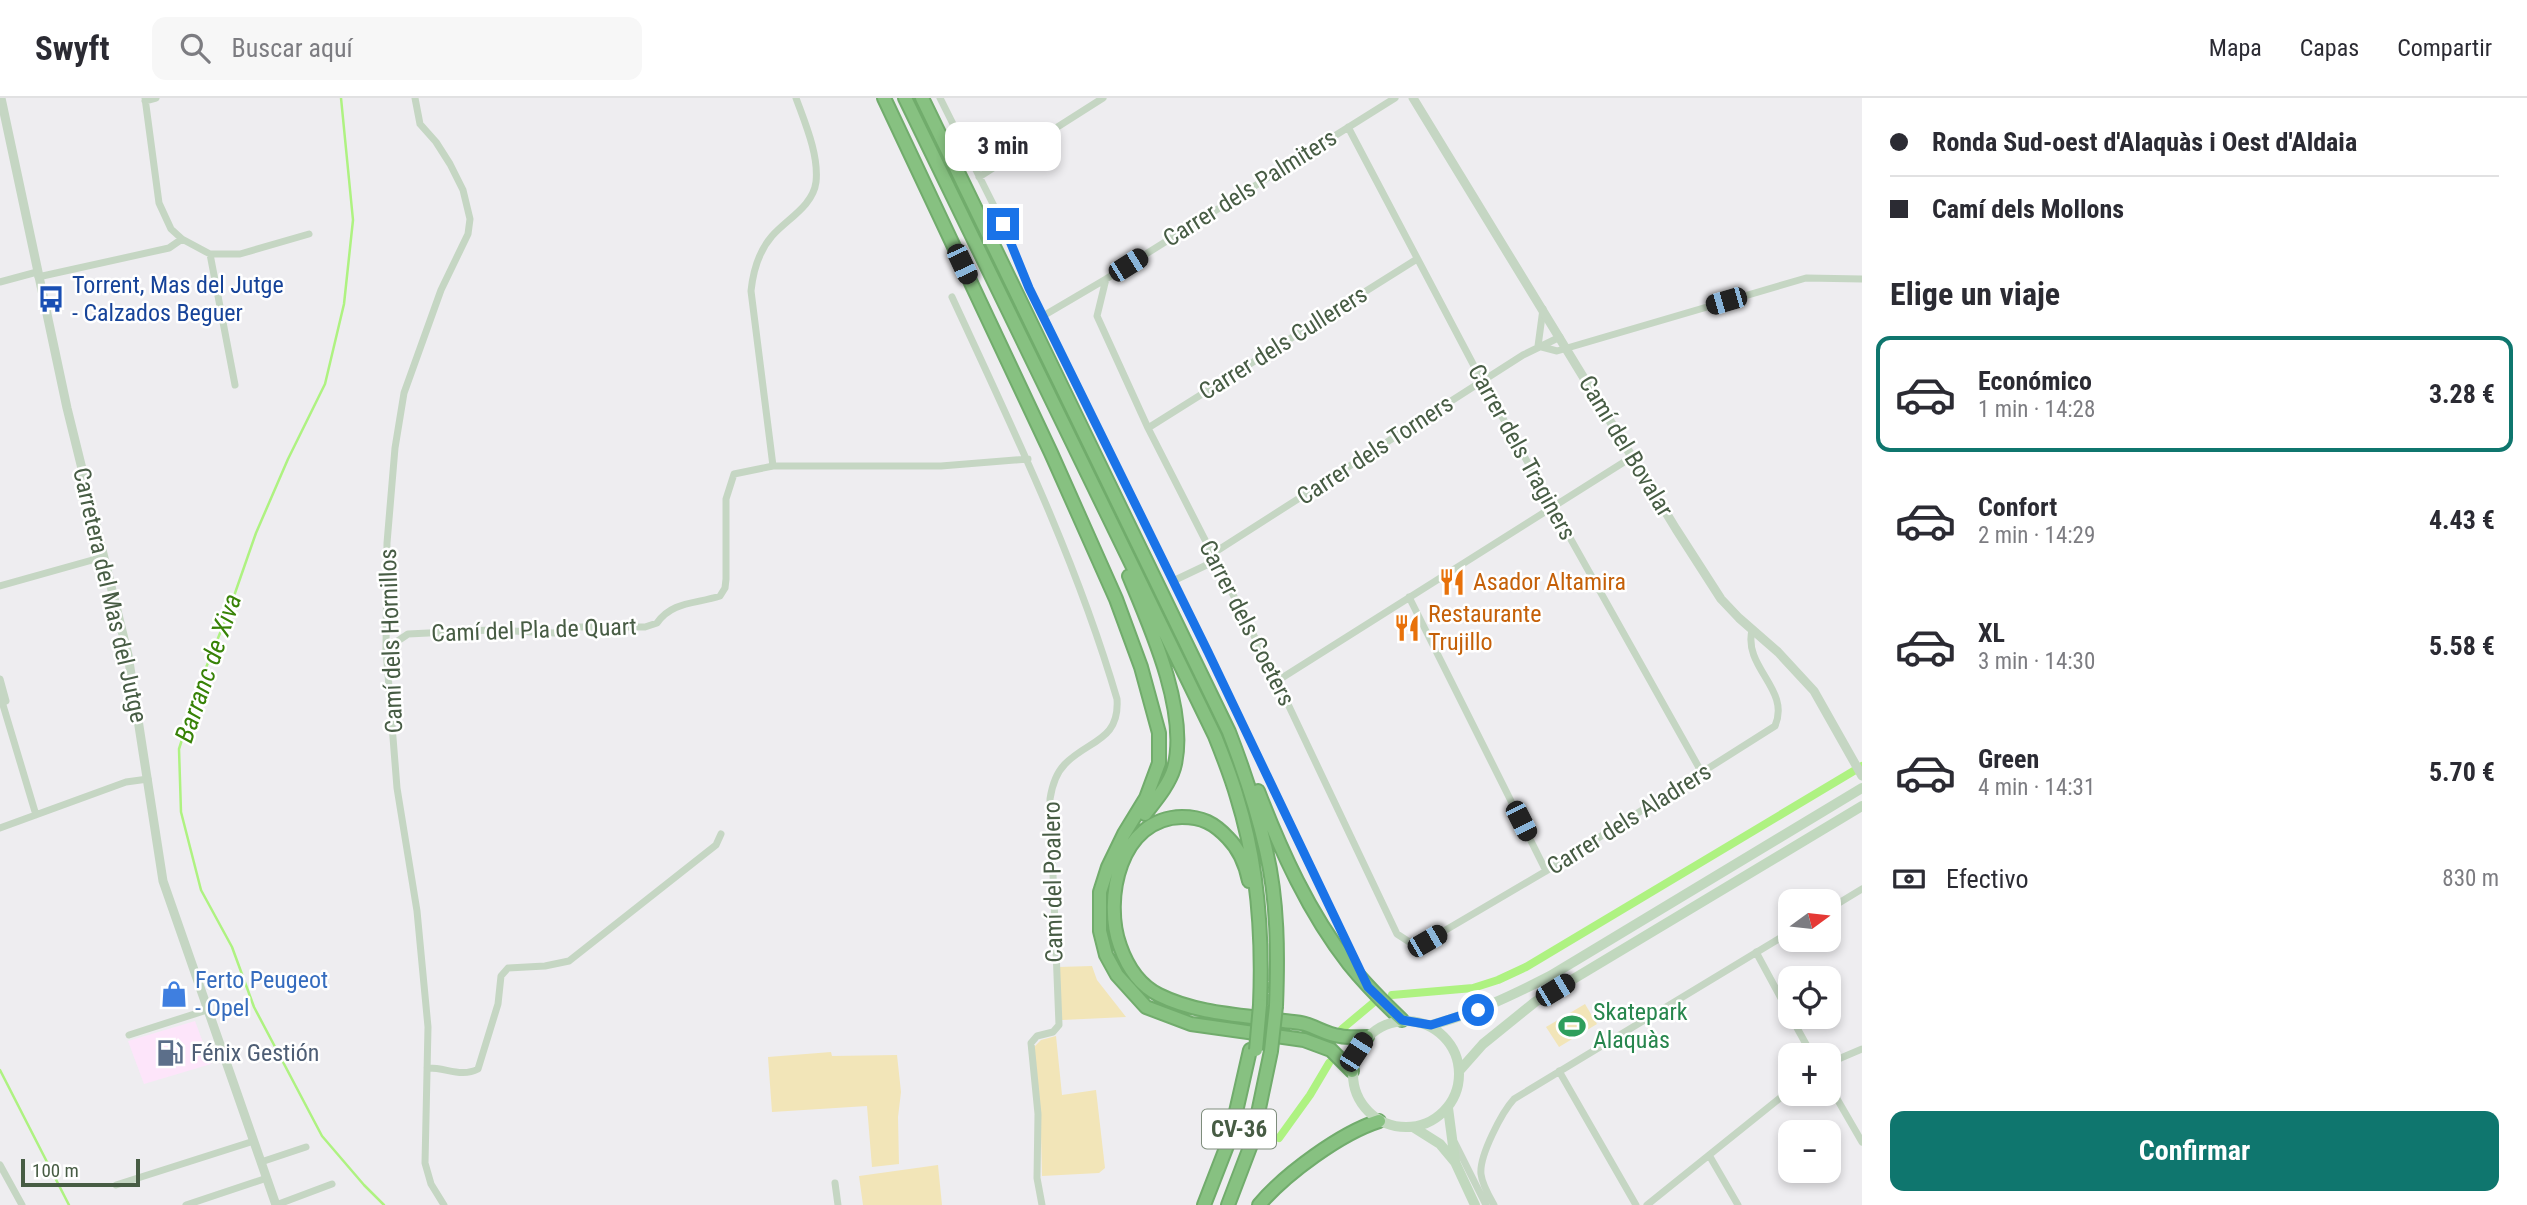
<!DOCTYPE html>
<html lang="es">
<head>
<meta charset="utf-8">
<style>
	body { margin:0; font-family:"Roboto Condensed",sans-serif; background:#f7f7f7; color:#2b2b33; height:100vh; display:flex; flex-direction:column; font-size:26px; white-space:nowrap }
	* { box-sizing:border-box; margin:0 }
	p { font-size:23px; color:#7c7c81 }
	.icon { flex:none; width:38px; height:38px; fill:none; stroke:currentColor; stroke-width:2; stroke-linecap:round; stroke-linejoin:round }
	.map { position:relative; flex:1; overflow:hidden }
	.details { display:flex; flex-direction:column; background:#fff; width:665px }
	.details>* { flex:none }
	.hud { display:grid; align-content:center; height:154px; padding:0 28px; background:#fff }
	.needle { width:46px; rotate:75deg }
	.fabs { position:absolute; left:1778px; top:791px; display:grid; gap:14px }
	.fabs a { display:grid; place-items:center; width:63px; height:63px; border-radius:14px; background:#fff; box-shadow:0 4px 10px #0003; font-size:35px }
	.scale { position:absolute; left:21px; bottom:18px; width:119px; box-sizing:border-box; padding-left:7px; border:4px solid #475c44; border-top:0; font-size:19px; line-height:24px; white-space:nowrap; color:#475c44; -webkit-text-stroke:5px #fff; paint-order:stroke }
	.end { position:absolute; width:32px; height:32px; margin:-16px; border:9px solid #1a73e8; background:#fff; box-shadow:0 0 0 4px #fff }
	.from { border-radius:50% }
	.bubble { position:absolute; height:49px; border-radius:14px; background:#fff; box-shadow:0 4px 10px #0003; font-size:23px; font-weight:700; line-height:49px; text-align:center }
	.car { position:absolute; width:21px; height:42px; margin:-21px -10px; border-radius:9px; box-shadow:0 0 5px 2px #0007; background:linear-gradient(#222 24%,#8ab4d8 0 40%,#222 0 76%,#8ab4d8 0 86%,#222 0) }
	.hud b { display:flex; align-items:center; gap:24px; height:66px; font-size:26px }
	.hud b+b { border-top:2px solid #e1e1e2 }
	.hud i { width:18px; height:18px; background:#2b2b33 }
	ul { padding:0; list-style:none }
	li { display:flex; align-items:center; gap:21px; height:116px; margin:0 14px 10px; padding:0 14px; border:4px solid transparent; border-radius:14px }
	li div { flex:1 }
	li b { display:block; font-size:26px }
	li em { font-style:normal; font-weight:700 }
	li.current { border-color:#0f766e }
	li>.icon { width:63px; height:63px; stroke-width:1.5 }
	h2 { padding:0 28px; font-size:32px; line-height:84px }
	.pay { display:flex; align-items:center; gap:18px; height:77px; padding:0 28px; font-size:26px }
	.pay p { margin-inline-start:auto }
	.cta { display:flex; gap:14px; margin-top:auto; padding:14px 28px }
	.cta a { flex:1; height:80px; border-radius:14px; background:#0f766e; color:#fff; font-size:28px; font-weight:700; line-height:80px; text-align:center }
	header { display:flex; align-items:center; gap:42px; box-sizing:border-box; height:98px; padding:0 35px; background:#fff; border-bottom:2px solid #e1e1e2 }
	header strong { font-size:33px }
	nav { display:flex; gap:38px; margin-inline-start:auto; font-size:24px }
	.search { width:490px; height:63px; background:#f7f7f7; display:flex; align-items:center; gap:18px; box-sizing:border-box; padding:0 24px; border-radius:14px; color:#7c7c81; font-size:26px }
	main { display:flex; flex:1; min-height:0 }
	.map>svg:first-child { display:block }
	.commercial { fill:#fde5fa }
	.grass { fill:#f2e5b8 }
	.lines { fill:none; stroke-linecap:round; stroke-linejoin:round }
	.stream { stroke:#aef281; stroke-width:2.5 }
	.canal { stroke:#aef281; stroke-width:8 }
	.motorway-casing { stroke:#71ac6c; stroke-width:16 }
	.minor { stroke:#c5d6c3; stroke-width:7 }
	.tertiary { stroke:#c5d6c3; stroke-width:9 }
	.secondary { stroke:#c1d8be; stroke-width:10 }
	.motorway { stroke:#87c181; stroke-width:12 }
	.motorway-bridge-casing { stroke:#71ac6c; stroke-width:16; stroke-linecap:butt }
	.motorway-bridge { stroke:#87c181; stroke-width:12 }
	.route { stroke:#1a73e8; stroke-width:9 }
	.labels { text-anchor:middle; dominant-baseline:central; stroke-width:5; stroke-linejoin:round; paint-order:stroke }
	.shield { fill:#fff; stroke:#7e8d7c; stroke-width:2 }
	.shield-label { font-size:23px; font-weight:bold; fill:#475c44 }
	.street-label { font-size:24px; fill:#475c44; stroke:#fff }
	.transit-label { font-size:24px; fill:#164399; stroke:#fff; text-anchor:start }
	.food-label { font-size:24px; fill:#c56008; stroke:#fff; text-anchor:start }
	.shop-label { font-size:24px; fill:#366cbe; stroke:#fff; text-anchor:start }
	.leisure-label { font-size:24px; fill:#27864d; stroke:#fff; text-anchor:start }
	.service-label { font-size:24px; fill:#4e5e75; stroke:#fff; text-anchor:start }
	.water-label { font-size:26px; font-style:italic; fill:#378206; stroke:#fff }
</style>
</head>
<body>
<header>
<strong>Swyft</strong>
<div class="search"><svg class="icon" aria-label="search" viewBox="0 0 24 24"><circle cx="10" cy="10" r="6"/><path d="M15 15l6 6"/></svg>Buscar aquí</div>
<nav><a>Mapa</a><a>Capas</a><a>Compartir</a></nav>
</header>
<main>
<div class="map">
<svg width="1862" height="1107" viewBox="0 0 1862 1107">
	<rect width="100%" height="100%" fill="#eeedf0"/>
	<path class="commercial" d="M 195,923 L 211,966 L 144,986 L 128,943 Z"/>
	<path class="grass" d="M 1092,868 L 1097,882 L 1126,919 L 1062,922 L 1058,869 Z
		M 1585,906 L 1597,926 L 1559,949 L 1546,929 Z
		M 1056,938 L 1062,997 L 1096,992 L 1105,1070 L 1099,1075 L 1042,1078 L 1041,1037 L 1034,949 L 1041,942 Z
		M 831,954 L 832,958 L 897,957 L 901,994 L 898,1019 L 899,1066 L 872,1069 L 867,1008 L 772,1014 L 768,959 Z
		M 938,1067 L 942,1107 L 863,1107 L 859,1078 Z"/>
	<g class="lines">
		<path class="stream" d="M 341,0 L 353,122 L 344,206 L 325,286 L 288,361 L 256,435 L 227,518 L 201,582 L 179,651 L 181,714 L 201,792 L 232,849 L 254,909 L 322,1038 L 364,1087 L 384,1107
			M 0,972 L 69,1107"/>
		<path class="canal" d="M 1392,897 L 1473,890 L 1498,882 L 1526,869 L 1862,668
			M 1342,931 L 1373,905
			M 1279,1040 L 1310,997 L 1329,965"/>
		<defs>
			<path id="motorway" d="M 884,0 L 1051,355 L 1116,501 L 1141,569 L 1159,635 L 1159,665 L 1146,700 L 1124,736 L 1108,769 L 1100,794 L 1100,833 L 1106,857 L 1117,877 L 1146,909 L 1191,926 L 1304,942 L 1331,952 L 1352,973
				M 905,0 L 1215,638 C 1223,658 1231,678 1237,699 C 1258,766 1263,836 1260,907
				M 922,0 L 1229,634 C 1244,673 1257,712 1266,752 C 1278,803 1278,856 1276,908
				M 1129,478 C 1151,530 1189,615 1174,670 C 1169,687 1155,703 1145,716
				M 1258,693 C 1281,753 1309,815 1349,866 C 1365,886 1383,904 1402,922
				M 1249,783 C 1246,768 1239,751 1228,740 C 1214,725 1202,719 1182,719 C 1120,720 1103,801 1120,848 C 1127,868 1139,887 1159,897 C 1197,916 1242,917 1284,923 C 1290,924 1298,924 1305,926 C 1316,929 1328,937 1340,938 C 1348,940 1358,939 1367,939
				M 1204,1107 L 1230,1040 L 1250,952
				M 1228,1107 L 1252,1044 L 1271,953
				M 1259,1107 C 1285,1076 1341,1035 1379,1023"/>
		</defs>
		<use href="#motorway" class="motorway-casing"/>
		<path class="minor" d="M 145,0 L 159,105 L 171,131 L 182,141
			M 415,0 L 420,26 L 436,44 L 450,66 L 463,92 L 470,121 L 468,136 L 441,192 L 404,295 L 395,350 L 387,445 L 386,551 L 397,690 L 417,813 L 428,929 L 425,1065 L 431,1086 L 444,1107
			M 940,0 L 1003,126 L 1029,190 L 1208,554 L 1360,872
			M 145,3 L 156,0
			M 1348,29 L 1482,283 L 1702,675
			M 979,79 L 1103,0
			M 210,156 L 235,287
			M 38,179 L 169,150 L 182,141 L 210,156 L 240,156 L 309,136
			M 1106,181 L 1097,218 L 1148,330 L 1277,583 L 1397,836 L 1414,847 L 1427,843 L 1546,773 L 1775,628 C 1791,591 1743,570 1752,532
			M 0,184 L 37,174
			M 952,199 C 1013,331 1076,461 1117,601 C 1120,643 1088,642 1065,666 C 1056,675 1052,688 1050,701 L 1059,927 L 1053,934 L 1037,938 L 1031,945 L 1038,1016 L 1037,1080 L 1042,1107
			M 1043,218 L 1106,181 L 1395,0
			M 1538,248 L 1557,253 L 1806,180 L 1862,181
			M 1538,248 L 1543,211
			M 1148,330 L 1417,161
			M 773,368 L 751,193 C 753,174 759,153 772,138 C 787,121 813,108 816,84 C 819,57 805,25 796,0
			M 1212,456 L 1523,257 L 1560,239
			M 1173,483 L 1215,463
			M 0,488 L 103,459
			M 1409,499 L 1546,773
			M 386,551 L 408,536 L 490,532 L 554,535 L 578,529 L 645,529 L 657,525 C 672,503 696,506 720,498 L 725,490 L 726,481 L 726,401 L 734,376 L 773,368 L 941,368 L 1028,361
			M 0,581 L 6,603
			M 1277,583 L 1632,359
			M 0,597 L 36,717
			M 0,730 L 126,684 L 148,681
			M 1829,811 L 1862,791
			M 1756,854 L 1790,917
			M 1791,919 L 1812,957
			M 129,937 L 207,912
			M 1829,965 L 1862,951
			M 427,970 C 445,969 461,980 478,971 L 498,906 L 501,878 L 508,870 L 545,868 L 569,863 L 716,747 L 721,736
			M 1559,973 L 1636,1107
			M 1829,987 L 1862,1044
			M 1455,1045 L 1486,1107
			M 1709,1057 L 1738,1107
			M 261,1064 L 306,1049
			M 0,1067 L 22,1107
			M 835,1085 L 838,1107
			M 116,1087 L 254,1043
			M 186,1107 L 267,1080
			M 276,1107 L 332,1086
			M 1494,1107 C 1489,1098 1482,1086 1481,1076 C 1479,1058 1502,1014 1514,1001 L 1790,834
			M 1647,1107 L 1790,992"/>
		<path class="tertiary" d="M 1,0 L 67,310 L 128,557 L 163,783 L 276,1107
			M 1413,0 L 1676,431 L 1721,501 L 1739,520 L 1778,554 L 1814,593 L 1862,678"/>
		<path class="secondary" d="M1353 976a53 53 0 1 1 106 0a53 53 0 1 1-106 0Z
			M 1431,927 C 1473,916 1511,898 1550,878 L 1862,690
			M 1460,972 L 1483,946 L 1535,904 L 1862,708
			M 1448,1010 L 1455,1063
			M 1413,1029 L 1440,1046 L 1455,1064 L 1475,1107"/>
		<use href="#motorway" class="motorway"/>
		<defs>
			<path id="motorway-bridge" d="M 1256,952 L 1260,907
				M 1271,953 L 1276,908"/>
		</defs>
		<use href="#motorway-bridge" class="motorway-bridge-casing"/>
		<use href="#motorway-bridge" class="motorway-bridge"/>
	</g>
	<g class="lines">
		<path class="route" d="M 1003,126 L 1029,190 L 1208,554 L 1368,889 L 1402,922 L 1431,927 L 1478,912"/>
	</g>
	<defs>
		<symbol id="bus-bare" viewBox="-9 -9 18 18"><path d="M-5-6H5V4H4V6H2V4H-2V6H-4V4H-5ZM-3.5-4V0h7V-4ZM-3.5 1.2v1.5H-2V1.2ZM2 1.2v1.5H3.5V1.2Z" fill="#1a4fb4" stroke="#fff" stroke-width="2.5" paint-order="stroke"/></symbol>
		<symbol id="restaurant-bare" viewBox="-9 -9 18 18"><path d="M-5-6h1v4h1v-4h1v4h1v-4h1v5L-1.5 .5V6h-2V.5L-5-1ZM5-6V6H3V1.5H1.5Q1.5-4 5-6Z" fill="#e8710a" stroke="#fff" stroke-width="2.5" paint-order="stroke"/></symbol>
		<symbol id="shop-bare" viewBox="-9 -9 18 18"><path d="M-5-2.5h2.3a2.7 3.5 0 0 1 5.4 0H5L5.5 6h-11ZM-1.5-2.5h3a1.5 2.3 0 0 0-3 0Z" fill="#3f7fe0" stroke="#fff" stroke-width="2.5" paint-order="stroke"/></symbol>
		<symbol id="stadium-bare" viewBox="-9 -9 18 18"><path d="M0-5a6.5 5 0 1 0 0 10a6.5 5 0 1 0 0-10ZM-3.5-1.8h7v3.6h-7Z" fill="#2e9e5b" stroke="#fff" stroke-width="2.5" paint-order="stroke"/></symbol>
		<symbol id="fuel-bare" viewBox="-9 -9 18 18"><path d="M-5.5-6h7V0h2V4h1.3V-2.5L3-4.5l.8-.8L6-3V5H2.5V1h-1V6h-7ZM-4.2-4.7v3.2H.2V-4.7Z" fill="#5c6f8a" stroke="#fff" stroke-width="2.5" paint-order="stroke"/></symbol>
	</defs>
	<g fill-rule="evenodd">
		<use href="#bus-bare" x="32" y="182" width="38" height="38"/>
		<use href="#restaurant-bare" x="1433" y="465" width="38" height="38"/>
		<use href="#restaurant-bare" x="1388" y="511" width="38" height="38"/>
		<use href="#shop-bare" x="155" y="877" width="38" height="38"/>
		<use href="#stadium-bare" x="1553" y="909" width="38" height="38"/>
		<use href="#fuel-bare" x="151" y="936" width="38" height="38"/>
	</g>
	<g class="labels">
		<rect class="shield" x="1202" y="1011.5" width="74" height="39" rx="5"/>
		<g class="shield-label">
			<text x="1239" y="1031">CV-36</text>
		</g>
		<g class="street-label">
			<text transform="translate(1250 90) rotate(-32)">Carrer dels Palmiters</text>
			<text transform="translate(1283 245) rotate(-32)">Carrer dels Cullerers</text>
			<text transform="translate(1626 348) rotate(59)">Camí del Bovalar</text>
			<text transform="translate(1375 352) rotate(-33)">Carrer dels Torners</text>
			<text transform="translate(1522 354) rotate(61)">Carrer dels Traginers</text>
			<text transform="translate(110 497) rotate(77)">Carretera del Mas del Jutge</text>
			<text transform="translate(1247 525) rotate(63)">Carrer dels Coeters</text>
			<text transform="translate(534 532) rotate(-2)">Camí del Pla de Quart</text>
			<text transform="translate(391 543) rotate(-92)">Camí dels Hornillos</text>
			<text transform="translate(1629 721) rotate(-32)">Carrer dels Aladrers</text>
			<text transform="translate(1053 784) rotate(-91)">Camí del Poalero</text>
		</g>
		<g class="transit-label">
			<text x="72" y="187">Torrent, Mas del Jutge<tspan x="72" dy="28">- Calzados Beguer</tspan></text>
		</g>
		<g class="food-label">
			<text x="1473" y="484">Asador Altamira</text>
			<text x="1428" y="516">Restaurante<tspan x="1428" dy="28">Trujillo</tspan></text>
		</g>
		<g class="shop-label">
			<text x="195" y="882">Ferto Peugeot<tspan x="195" dy="28">- Opel</tspan></text>
		</g>
		<g class="leisure-label">
			<text x="1593" y="914">Skatepark<tspan x="1593" dy="28">Alaquàs</tspan></text>
		</g>
		<g class="service-label">
			<text x="191" y="955">Fénix Gestión</text>
		</g>
		<g class="water-label">
			<text transform="translate(208 570) rotate(-71)">Barranc de Xiva</text>
		</g>
	</g>
</svg>
<div class="fabs">
<a><svg class="needle" viewBox="-14 -14 28 28"><path d="M0-13l5 13h-10z" fill="#e53935"/><path d="M0 13l5-13h-10z" fill="#7c7c81"/></svg></a>
<a><svg class="icon" aria-label="locate" viewBox="0 0 24 24"><circle cx="12" cy="12" r="6"/><path d="M12 2v4M12 18v4M2 12h4M18 12h4"/></svg></a>
<a>+</a>
<a>−</a>
</div>
<div class="scale">100 m</div>
<i class="end from" style="left:1478px;top:912px"></i>
<i class="end" style="left:1003px;top:126px"></i>
<div class="bubble" style="left:945px;top:24px;width:116px">3 min</div>
<i class="car" style="left:962px;top:166px;rotate:155deg"></i>
<i class="car" style="left:1128px;top:167px;rotate:58deg"></i>
<i class="car" style="left:1726px;top:203px;rotate:254deg"></i>
<i class="car" style="left:1521px;top:723px;rotate:153deg"></i>
<i class="car" style="left:1427px;top:843px;rotate:60deg"></i>
<i class="car" style="left:1555px;top:892px;rotate:59deg"></i>
<i class="car" style="left:1356px;top:954px;rotate:33deg"></i>
</div>
<section class="details">
<div class="hud">
<b><i class="from"></i>Ronda Sud-oest d'Alaquàs i Oest d'Aldaia</b>
<b><i></i>Camí dels Mollons</b>
</div>
<h2>Elige un viaje</h2>
<ul>
<li class="current"><svg class="icon" aria-label="car" viewBox="0 0 24 24"><path d="M5 17H2v-5l4-1 3-4h7l3 4 3 1v5h-3M9 17h6M6 11h13"/><circle cx="7" cy="17" r="2"/><circle cx="17" cy="17" r="2"/></svg><div><b>Económico</b><p>1 min · 14:28</p></div><em>3.28 €</em></li>
<li><svg class="icon" aria-label="car" viewBox="0 0 24 24"><path d="M5 17H2v-5l4-1 3-4h7l3 4 3 1v5h-3M9 17h6M6 11h13"/><circle cx="7" cy="17" r="2"/><circle cx="17" cy="17" r="2"/></svg><div><b>Confort</b><p>2 min · 14:29</p></div><em>4.43 €</em></li>
<li><svg class="icon" aria-label="car" viewBox="0 0 24 24"><path d="M5 17H2v-5l4-1 3-4h7l3 4 3 1v5h-3M9 17h6M6 11h13"/><circle cx="7" cy="17" r="2"/><circle cx="17" cy="17" r="2"/></svg><div><b>XL</b><p>3 min · 14:30</p></div><em>5.58 €</em></li>
<li><svg class="icon" aria-label="car" viewBox="0 0 24 24"><path d="M5 17H2v-5l4-1 3-4h7l3 4 3 1v5h-3M9 17h6M6 11h13"/><circle cx="7" cy="17" r="2"/><circle cx="17" cy="17" r="2"/></svg><div><b>Green</b><p>4 min · 14:31</p></div><em>5.70 €</em></li>
</ul>
<div class="pay"><svg class="icon" aria-label="cash" viewBox="0 0 24 24"><path d="M3 7h18v10H3z"/><circle cx="12" cy="12" r="2"/></svg>Efectivo<p>830 m</p></div>
<div class="cta"><a>Confirmar</a></div>
</section>
</main>
</body>
</html>
